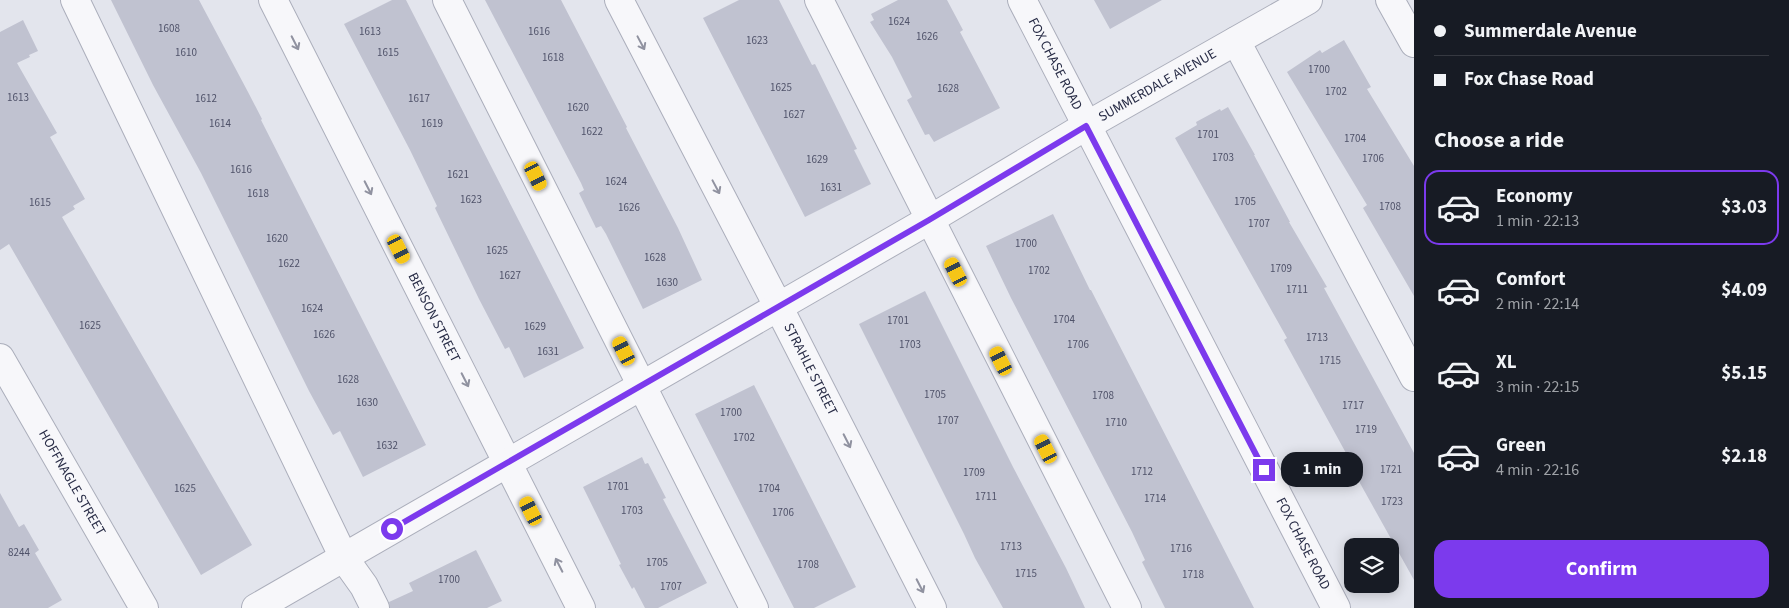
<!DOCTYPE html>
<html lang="en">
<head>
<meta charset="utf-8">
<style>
	body { margin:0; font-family:"Source Sans 3",sans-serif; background:#20242c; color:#f1f3f6; height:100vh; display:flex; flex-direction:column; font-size:19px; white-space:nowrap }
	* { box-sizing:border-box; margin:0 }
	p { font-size:16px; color:#9ea1a6 }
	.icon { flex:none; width:28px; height:28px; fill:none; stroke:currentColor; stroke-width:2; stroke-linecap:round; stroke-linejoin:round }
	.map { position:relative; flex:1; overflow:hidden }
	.sheet { display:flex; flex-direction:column; background:#171b24; width:375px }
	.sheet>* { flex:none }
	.hud { display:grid; align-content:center; height:110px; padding:0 20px; background:#171b24 }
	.controls { position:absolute; left:1344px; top:538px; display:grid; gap:10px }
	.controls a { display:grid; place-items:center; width:55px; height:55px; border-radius:10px; background:#171b24; box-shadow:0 2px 12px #0003; font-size:25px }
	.end { position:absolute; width:22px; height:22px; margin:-11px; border:6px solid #7c3aed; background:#fff; box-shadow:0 0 0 2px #fff }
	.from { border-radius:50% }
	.bubble { position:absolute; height:35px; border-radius:15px; background:#171b24; box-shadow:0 2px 12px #0003; font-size:16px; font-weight:700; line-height:35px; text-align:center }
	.car { position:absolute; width:15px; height:30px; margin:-15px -8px; border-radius:6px; box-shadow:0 0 4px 1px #0007; background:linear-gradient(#f5c518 24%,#345 0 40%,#f5c518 0 76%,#345 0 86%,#f5c518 0) }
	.hud b { display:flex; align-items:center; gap:18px; height:48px; font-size:19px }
	.hud b+b { border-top:1px solid #363941 }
	.hud i { width:12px; height:12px; background:#f1f3f6 }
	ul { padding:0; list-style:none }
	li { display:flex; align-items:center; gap:15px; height:75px; margin:0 10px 8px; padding:0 10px; border:2px solid transparent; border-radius:15px }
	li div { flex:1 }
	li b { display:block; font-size:19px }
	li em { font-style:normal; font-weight:700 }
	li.current { border-color:#7c3aed }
	li>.icon { width:45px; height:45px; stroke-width:1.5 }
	h2 { padding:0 20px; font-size:22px; line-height:60px }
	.primary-button { display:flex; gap:10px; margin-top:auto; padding:10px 20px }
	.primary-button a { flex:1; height:58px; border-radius:15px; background:#7c3aed; color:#fff; font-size:20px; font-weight:700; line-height:58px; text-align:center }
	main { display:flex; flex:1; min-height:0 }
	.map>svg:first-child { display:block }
	.building { fill:#c0c2d0 }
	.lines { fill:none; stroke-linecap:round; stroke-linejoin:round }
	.minor-casing { stroke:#abaebb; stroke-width:30 }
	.minor { stroke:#f7f7fa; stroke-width:28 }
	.oneway { stroke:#9092a0 }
	.route { stroke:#7c3aed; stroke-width:6 }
	.labels { text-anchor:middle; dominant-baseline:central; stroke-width:4.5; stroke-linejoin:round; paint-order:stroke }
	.number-label { font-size:11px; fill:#4f5269 }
	.street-label { font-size:14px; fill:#292d47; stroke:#f3f5f9 }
</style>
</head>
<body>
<main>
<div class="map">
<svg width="1414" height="608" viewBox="0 0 1414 608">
	<rect width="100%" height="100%" fill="#e3e5ed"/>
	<path class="building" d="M 111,0 L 199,0 L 248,92 L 262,119 L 261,120 L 426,445 L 363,477 L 340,431 L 333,435 L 309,391 L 201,173 L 153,85 Z
		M 392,0 L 406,0 L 584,348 L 524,378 L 509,347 L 505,349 L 479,299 L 435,208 L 437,206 L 410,150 L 344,24 Z
		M 485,0 L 561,0 L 627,127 L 626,128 L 678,228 L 702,280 L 643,309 L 606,234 L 601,226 L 596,228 L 579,193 L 584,190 L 581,183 Z
		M 739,0 L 779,0 L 812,65 L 815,64 L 857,149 L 854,150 L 871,184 L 805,217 L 703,18 Z
		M 898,0 L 947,0 L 963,30 L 960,32 L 1000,108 L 934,142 L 929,134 L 925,135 L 907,100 L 912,97 L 892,57 L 870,22 L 874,20 L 871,14 Z
		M 1094,0 L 1162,0 L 1110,29 Z
		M 23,20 L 38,51 L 29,55 L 30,57 L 17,63 L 57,133 L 50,137 L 85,199 L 73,206 L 75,209 L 62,217 L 252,545 L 201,575 L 9,244 L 0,250 L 0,32 Z
		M 1344,40 L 1371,87 L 1367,89 L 1414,166 L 1414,296 L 1363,208 L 1367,205 L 1287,72 L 1320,50 L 1322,53 Z
		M 1228,107 L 1255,155 L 1254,155 L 1290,222 L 1289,222 L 1327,287 L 1324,288 L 1414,453 L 1414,580 L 1356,476 L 1358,475 L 1284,340 L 1287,338 L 1175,138 L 1197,125 L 1196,122 L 1220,109 L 1221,111 Z
		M 1053,214 L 1090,290 L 1091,290 L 1254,608 L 1165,608 L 1142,562 L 1145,560 L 1132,532 L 1011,298 L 986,246 Z
		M 925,291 L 1013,467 L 1066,568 L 1085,608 L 1003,608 L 975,558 L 964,534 L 859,324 Z
		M 754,385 L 856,587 L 814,608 L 794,608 L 695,414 Z
		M 642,457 L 645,464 L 648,463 L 666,498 L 663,499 L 707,583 L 658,608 L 645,608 L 634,587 L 632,589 L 619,565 L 621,564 L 583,487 Z
		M 0,493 L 19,527 L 24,524 L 39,550 L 35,553 L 62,600 L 48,608 L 0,608 Z
		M 476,550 L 502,601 L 487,608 L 390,608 L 389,602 L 413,591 L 409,583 Z"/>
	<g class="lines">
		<defs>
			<g id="minor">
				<path d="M 75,0 L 344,558 L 364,586 L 375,608"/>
				<path id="s1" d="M 273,0 L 581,608"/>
				<path d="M 447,0 L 754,608"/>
				<path id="s2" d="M 619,0 L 778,306 L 932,608"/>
				<path d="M 819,0 L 1127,608"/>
				<path id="s3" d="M 1022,0 L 1336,608"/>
				<path d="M 1390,0 L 1414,43"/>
				<path d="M 1236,41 L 1414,377"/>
				<path id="s4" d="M 0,358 L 144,608"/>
				<path id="s5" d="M 256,608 L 929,220 L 1086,126 L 1308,0"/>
			</g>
		</defs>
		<use href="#minor" class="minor-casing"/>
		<use href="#minor" class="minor"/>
	</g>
	<defs><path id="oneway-shaft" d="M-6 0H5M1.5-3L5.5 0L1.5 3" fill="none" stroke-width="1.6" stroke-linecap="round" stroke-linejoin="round" transform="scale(1.25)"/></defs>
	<g class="oneway">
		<use href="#oneway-shaft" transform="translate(295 43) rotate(63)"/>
		<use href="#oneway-shaft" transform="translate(641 43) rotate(62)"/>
		<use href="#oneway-shaft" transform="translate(716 187) rotate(62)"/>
		<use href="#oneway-shaft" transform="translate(368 188) rotate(63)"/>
		<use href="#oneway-shaft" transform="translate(465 380) rotate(63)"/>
		<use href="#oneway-shaft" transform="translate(847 441) rotate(63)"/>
		<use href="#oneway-shaft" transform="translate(559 565) rotate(-117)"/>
		<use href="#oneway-shaft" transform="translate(920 586) rotate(63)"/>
	</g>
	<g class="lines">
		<path class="route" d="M 392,529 L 929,220 L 1086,126 L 1264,470"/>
	</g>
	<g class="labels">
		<g class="number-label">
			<text x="899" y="21">1624</text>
			<text x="169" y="28">1608</text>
			<text x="370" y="31">1613</text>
			<text x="539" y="31">1616</text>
			<text x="927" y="36">1626</text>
			<text x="757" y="40">1623</text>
			<text x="186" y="52">1610</text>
			<text x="388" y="52">1615</text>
			<text x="553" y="57">1618</text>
			<text x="1319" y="69">1700</text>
			<text x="781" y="87">1625</text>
			<text x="948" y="88">1628</text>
			<text x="1336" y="91">1702</text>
			<text x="18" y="97">1613</text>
			<text x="206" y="98">1612</text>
			<text x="419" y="98">1617</text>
			<text x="578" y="107">1620</text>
			<text x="794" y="114">1627</text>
			<text x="220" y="123">1614</text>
			<text x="432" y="123">1619</text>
			<text x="592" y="131">1622</text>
			<text x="1208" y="134">1701</text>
			<text x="1355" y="138">1704</text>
			<text x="1223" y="157">1703</text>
			<text x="1373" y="158">1706</text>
			<text x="817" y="159">1629</text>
			<text x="241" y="169">1616</text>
			<text x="458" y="174">1621</text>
			<text x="616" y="181">1624</text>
			<text x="831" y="187">1631</text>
			<text x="258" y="193">1618</text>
			<text x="471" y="199">1623</text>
			<text x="1245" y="201">1705</text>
			<text x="40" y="202">1615</text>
			<text x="1390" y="206">1708</text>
			<text x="629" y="207">1626</text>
			<text x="1259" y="223">1707</text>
			<text x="277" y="238">1620</text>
			<text x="1026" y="243">1700</text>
			<text x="497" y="250">1625</text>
			<text x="655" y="257">1628</text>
			<text x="289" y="263">1622</text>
			<text x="1281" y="268">1709</text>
			<text x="1039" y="270">1702</text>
			<text x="510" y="275">1627</text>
			<text x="667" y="282">1630</text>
			<text x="1297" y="289">1711</text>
			<text x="312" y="308">1624</text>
			<text x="1064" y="319">1704</text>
			<text x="898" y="320">1701</text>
			<text x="90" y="325">1625</text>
			<text x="535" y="326">1629</text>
			<text x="324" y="334">1626</text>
			<text x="1317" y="337">1713</text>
			<text x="910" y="344">1703</text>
			<text x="1078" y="344">1706</text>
			<text x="548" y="351">1631</text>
			<text x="1330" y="360">1715</text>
			<text x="348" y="379">1628</text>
			<text x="935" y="394">1705</text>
			<text x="1103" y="395">1708</text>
			<text x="367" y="402">1630</text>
			<text x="1353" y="405">1717</text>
			<text x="731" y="412">1700</text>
			<text x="948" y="420">1707</text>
			<text x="1116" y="422">1710</text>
			<text x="1366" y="429">1719</text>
			<text x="744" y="437">1702</text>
			<text x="387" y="445">1632</text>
			<text x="1391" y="469">1721</text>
			<text x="1142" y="471">1712</text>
			<text x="974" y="472">1709</text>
			<text x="618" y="486">1701</text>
			<text x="185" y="488">1625</text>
			<text x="769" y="488">1704</text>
			<text x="986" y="496">1711</text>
			<text x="1155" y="498">1714</text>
			<text x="1392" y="501">1723</text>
			<text x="632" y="510">1703</text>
			<text x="783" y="512">1706</text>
			<text x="1011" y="546">1713</text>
			<text x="1181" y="548">1716</text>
			<text x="19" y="552">8244</text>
			<text x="657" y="562">1705</text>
			<text x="808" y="564">1708</text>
			<text x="1026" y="573">1715</text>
			<text x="1193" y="574">1718</text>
			<text x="449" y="579">1700</text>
			<text x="671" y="586">1707</text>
		</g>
		<g class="street-label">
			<text stroke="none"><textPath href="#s3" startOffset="72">FOX CHASE ROAD</textPath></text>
			<text stroke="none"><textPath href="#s5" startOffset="1042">SUMMERDALE AVENUE</textPath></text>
			<text stroke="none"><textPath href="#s1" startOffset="356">BENSON STREET</textPath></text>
			<text stroke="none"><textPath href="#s2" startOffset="416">STRAHLE STREET</textPath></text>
			<text stroke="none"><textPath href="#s4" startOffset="144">HOFFNAGLE STREET</textPath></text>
			<text stroke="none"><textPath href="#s3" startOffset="612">FOX CHASE ROAD</textPath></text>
		</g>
	</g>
</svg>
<div class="controls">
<a><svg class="icon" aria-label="layers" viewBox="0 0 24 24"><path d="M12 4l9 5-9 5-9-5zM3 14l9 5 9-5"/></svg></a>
</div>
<i class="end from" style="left:392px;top:529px"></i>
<i class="end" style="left:1264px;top:470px"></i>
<div class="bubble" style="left:1281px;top:452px;width:82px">1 min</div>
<i class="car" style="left:536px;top:176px;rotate:154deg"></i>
<i class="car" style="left:399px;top:249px;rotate:153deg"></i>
<i class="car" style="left:956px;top:272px;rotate:333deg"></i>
<i class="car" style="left:624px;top:351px;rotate:333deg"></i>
<i class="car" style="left:1001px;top:361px;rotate:333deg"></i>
<i class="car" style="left:1046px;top:449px;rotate:333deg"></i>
<i class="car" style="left:531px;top:511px;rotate:333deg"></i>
</div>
<section class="sheet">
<div class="hud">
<b><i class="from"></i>Summerdale Avenue</b>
<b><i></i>Fox Chase Road</b>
</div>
<h2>Choose a ride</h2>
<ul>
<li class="current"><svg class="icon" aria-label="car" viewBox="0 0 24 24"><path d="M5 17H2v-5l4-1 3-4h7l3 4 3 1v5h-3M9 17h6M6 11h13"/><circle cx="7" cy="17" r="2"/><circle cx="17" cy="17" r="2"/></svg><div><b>Economy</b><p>1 min · 22:13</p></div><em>$3.03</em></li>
<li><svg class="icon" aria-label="car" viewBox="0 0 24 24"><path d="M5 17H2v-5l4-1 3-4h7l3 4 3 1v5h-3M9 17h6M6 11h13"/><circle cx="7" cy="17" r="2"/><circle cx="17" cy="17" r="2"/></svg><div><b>Comfort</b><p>2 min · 22:14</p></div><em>$4.09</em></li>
<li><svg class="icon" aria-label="car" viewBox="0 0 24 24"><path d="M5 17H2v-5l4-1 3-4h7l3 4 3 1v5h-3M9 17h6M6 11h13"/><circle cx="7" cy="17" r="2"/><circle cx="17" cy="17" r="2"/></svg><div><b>XL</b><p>3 min · 22:15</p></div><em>$5.15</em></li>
<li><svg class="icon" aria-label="car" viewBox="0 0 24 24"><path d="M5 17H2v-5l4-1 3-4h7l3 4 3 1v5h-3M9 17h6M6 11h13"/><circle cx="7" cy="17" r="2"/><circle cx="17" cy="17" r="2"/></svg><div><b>Green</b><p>4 min · 22:16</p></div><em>$2.18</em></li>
</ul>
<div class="primary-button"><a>Confirm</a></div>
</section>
</main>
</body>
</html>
